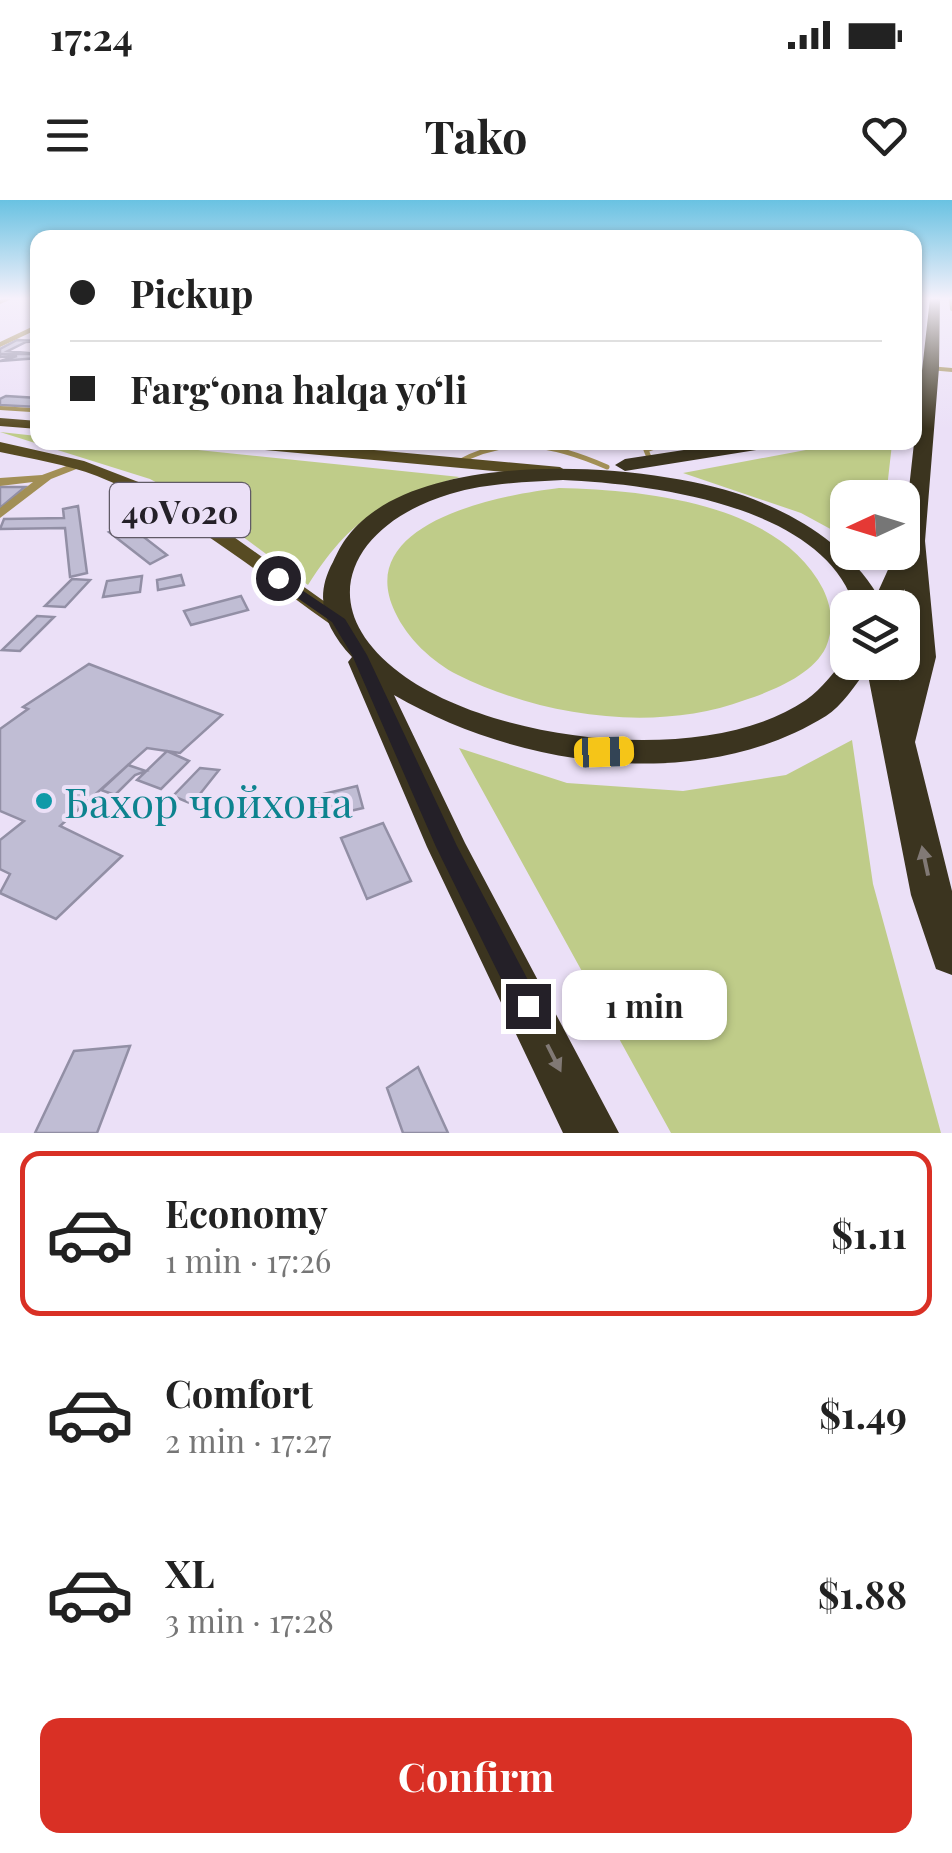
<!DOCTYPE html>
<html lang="en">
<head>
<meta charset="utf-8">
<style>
	body { margin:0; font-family:"Playfair Display",serif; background:#f2f2f2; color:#222; height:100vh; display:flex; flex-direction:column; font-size:38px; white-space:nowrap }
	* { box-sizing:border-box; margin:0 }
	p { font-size:32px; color:#767676 }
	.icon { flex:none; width:55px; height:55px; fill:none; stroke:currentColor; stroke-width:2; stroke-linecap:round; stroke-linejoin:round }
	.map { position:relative; height:933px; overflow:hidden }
	.panel { display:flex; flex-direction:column; background:#fff; flex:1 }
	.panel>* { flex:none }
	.guide { position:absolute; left:30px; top:30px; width:892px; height:220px; border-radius:20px; box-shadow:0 2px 8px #0004; display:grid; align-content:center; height:220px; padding:0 40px; background:#fff }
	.needle { width:65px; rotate:266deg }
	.buttons { position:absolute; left:830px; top:280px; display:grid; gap:20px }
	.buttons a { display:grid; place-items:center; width:90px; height:90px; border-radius:20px; background:#fff; box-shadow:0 2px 8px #0004; font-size:50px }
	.end { position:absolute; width:45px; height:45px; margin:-22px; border:12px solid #242028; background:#fff; box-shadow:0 0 0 5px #fff }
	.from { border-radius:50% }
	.bubble { position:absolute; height:70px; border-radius:20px; background:#fff; box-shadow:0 2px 8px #0004; font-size:32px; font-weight:700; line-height:70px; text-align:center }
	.car { position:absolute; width:30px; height:60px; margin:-30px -15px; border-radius:12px; box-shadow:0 0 8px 2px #0007; background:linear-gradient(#f5c518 24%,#345 0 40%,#f5c518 0 76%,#345 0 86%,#f5c518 0) }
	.guide b { display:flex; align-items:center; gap:35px; height:95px; font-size:38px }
	.guide b+b { border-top:2px solid #e0e0e0 }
	.guide i { width:25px; height:25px; background:#222 }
	ul { padding:18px 0 0; list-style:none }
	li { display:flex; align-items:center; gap:30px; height:165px; margin:0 20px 15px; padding:0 20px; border:5px solid transparent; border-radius:20px }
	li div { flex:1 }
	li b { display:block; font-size:38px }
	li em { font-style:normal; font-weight:700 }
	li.on { border-color:#d93025 }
	li>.icon { width:90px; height:90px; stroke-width:1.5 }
	.primary-button { display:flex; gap:20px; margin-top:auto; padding:20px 40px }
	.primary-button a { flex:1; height:115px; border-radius:20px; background:#d93025; color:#fff; font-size:40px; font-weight:700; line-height:115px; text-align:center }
	.status { display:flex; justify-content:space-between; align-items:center; height:70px; padding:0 50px; background:#fff; direction:ltr }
	.status svg { height:28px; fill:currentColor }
	header { display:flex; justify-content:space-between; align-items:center; height:130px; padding:0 40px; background:#fff; font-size:45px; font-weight:700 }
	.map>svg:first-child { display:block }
	.green { fill:#bfcc89 }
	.building { fill:#c0bdd4; stroke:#928fa5; stroke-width:2.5 }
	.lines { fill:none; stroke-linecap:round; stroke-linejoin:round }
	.lane-far1 { stroke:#a28f56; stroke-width:4 }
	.lane { stroke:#a28f56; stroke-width:5 }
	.street { fill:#a28f56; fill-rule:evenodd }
	.primary { fill:#574b23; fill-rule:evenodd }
	.highway { fill:#3b341f; fill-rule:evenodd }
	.oneway { fill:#817975 }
	.route { fill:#242028 }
	.culture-dot { fill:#0f9aa8; stroke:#ebe0f7; stroke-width:4 }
	.labels { text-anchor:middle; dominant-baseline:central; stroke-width:8; stroke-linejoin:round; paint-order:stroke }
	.shield { fill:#ebe0f7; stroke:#605a66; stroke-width:2.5 }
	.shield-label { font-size:32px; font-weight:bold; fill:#242028 }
	.near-culture-label { font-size:42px; fill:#0d838f; stroke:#ebe0f7; text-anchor:start }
</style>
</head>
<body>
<div class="status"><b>17:24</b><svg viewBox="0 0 49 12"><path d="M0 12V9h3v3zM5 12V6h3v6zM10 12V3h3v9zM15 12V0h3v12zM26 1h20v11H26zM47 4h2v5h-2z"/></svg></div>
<header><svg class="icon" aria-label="menu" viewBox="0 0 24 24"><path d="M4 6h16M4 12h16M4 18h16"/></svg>Tako<svg class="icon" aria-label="heart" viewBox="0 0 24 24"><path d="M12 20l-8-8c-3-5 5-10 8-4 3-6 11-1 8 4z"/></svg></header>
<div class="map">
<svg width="952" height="933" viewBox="0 0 952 933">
	<rect width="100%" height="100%" fill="#ebe0f7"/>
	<path class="green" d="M 0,232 L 37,236 L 38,242 L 121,242 L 460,277 C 385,300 351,317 308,385 L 207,310 L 150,279 Z
		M 843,243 L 892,244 L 886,297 L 848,298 L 847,338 L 801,313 L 683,273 Z
		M 559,288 C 645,290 779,303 823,389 C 832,407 834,428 826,447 C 813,475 772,491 745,500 C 656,533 543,517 458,475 C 432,462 407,438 395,412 C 352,322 501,295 559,288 Z
		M 852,540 L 873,684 L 941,933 L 671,933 L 459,548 L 567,583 L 683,591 L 786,575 Z"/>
	<path class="building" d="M 17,140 L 38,141 L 26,142 L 8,151 L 38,154 L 0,154 L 0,149 Z
		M 0,154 L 38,154 L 38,158 L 0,161 L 17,156 L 0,157 Z
		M 6,196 L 38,198 L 38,207 L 0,205 L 0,199 Z
		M 0,287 L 25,287 L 0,308 Z
		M 78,306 L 87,373 L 70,377 L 65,328 L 0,329 L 4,319 L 64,318 L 63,309 Z
		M 127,324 L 167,355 L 150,364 L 109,332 Z
		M 181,375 L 184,385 L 158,390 L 157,380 Z
		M 142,376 L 140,392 L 103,397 L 107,381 Z
		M 72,379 L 90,380 L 65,407 L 45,406 Z
		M 241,396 L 248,410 L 191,425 L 184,411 Z
		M 37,416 L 54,417 L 20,451 L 2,450 Z
		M 89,464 L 222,515 L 180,553 L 147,548 L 60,626 L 122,656 L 56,719 L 0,693 L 10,674 L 0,669 L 0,640 L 24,621 L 0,611 L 0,529 L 28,509 L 23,507 Z
		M 167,551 L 189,561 L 161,589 L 137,580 Z
		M 128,565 L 146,571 L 135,575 L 115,595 L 101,590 Z
		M 200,568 L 219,570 L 192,604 L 173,596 Z
		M 357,586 L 363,608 L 316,619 L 311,597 Z
		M 383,623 L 411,681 L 367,699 L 341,638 Z
		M 130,846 L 97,933 L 35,933 L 74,851 Z
		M 418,867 L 448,933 L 403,933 L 387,888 Z"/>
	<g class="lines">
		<path class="lane-far1" d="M 951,98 L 952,109
			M 0,208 L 31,210"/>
		<path class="lane" d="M 651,262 L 646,250 L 670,242
			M 457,263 C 509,234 554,244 607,267"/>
		<path class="street" d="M 5,98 L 14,98 L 0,104 L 0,100 Z
			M 38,124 L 38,129 L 0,147 L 0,142 Z
			M 929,166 L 952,168 L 952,172 L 929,170 Z
			M 80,261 L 86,264 L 84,266 L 51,279 L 0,318 L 0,308 L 33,282 L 0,286 L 0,278 L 42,275 Z"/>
		<path class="primary" d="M 0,218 L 38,221 L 38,229 L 0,226 Z
			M 0,242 L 84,261 L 141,283 L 231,335 L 349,419 L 338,426 L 330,424 C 255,371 183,310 97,276 C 66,264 32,259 0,252 Z
			M 224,242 L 287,242 L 560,267 L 568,272 L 560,277 L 231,247 Z"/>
		<path class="highway" d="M 930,98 L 940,98 L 939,168 L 925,341 L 936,457 L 915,542 L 952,691 L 952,775 L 936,769 L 911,695 L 867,470 C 855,485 842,506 826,516 C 698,595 518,567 394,495 L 465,643 L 619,933 L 563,933 L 427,647 L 348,462 L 352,457 C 325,428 313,398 333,362 C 337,353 342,343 348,336 C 418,244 657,262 753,299 C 802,318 849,348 877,394 L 896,352 L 902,352 ZM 563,280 C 651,284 825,305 855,408 L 898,408 L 905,389 L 906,457 L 900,481 L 895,462 L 848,462 L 848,456 C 835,470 822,489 806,500 C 707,568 493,543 400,473 C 307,403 355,322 450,294 C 486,283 525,282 563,280 Z
			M 736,242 L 784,242 L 775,247 L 625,271 L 615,265 L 625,259 Z"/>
	</g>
	<defs><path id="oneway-solid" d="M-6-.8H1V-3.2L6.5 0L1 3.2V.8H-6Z" transform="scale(2.5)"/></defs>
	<g class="oneway">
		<use href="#oneway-solid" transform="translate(925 661) rotate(-102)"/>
		<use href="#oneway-solid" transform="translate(554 858) rotate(63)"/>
	</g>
	<linearGradient id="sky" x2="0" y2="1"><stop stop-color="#69c2e2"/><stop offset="0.43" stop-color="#f6f1fb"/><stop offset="1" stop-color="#f6f1fb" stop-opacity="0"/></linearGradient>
	<rect width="952" height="229" fill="url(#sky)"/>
	<path class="route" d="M 278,374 L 345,419 L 367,455 L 457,646 L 537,797 L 541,806 L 537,815 L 528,819 L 519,815 L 436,647 L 352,455 L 332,422 L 273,381 L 271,378 Z"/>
	<circle class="culture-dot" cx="44" cy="601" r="10"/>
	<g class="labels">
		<rect class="shield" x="110" y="283" width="140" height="54" rx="8"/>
		<g class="shield-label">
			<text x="180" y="310">40V020</text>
		</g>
		<g class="near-culture-label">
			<text x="64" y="601">Бахор чойхона</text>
		</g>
	</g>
</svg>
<div class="buttons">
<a><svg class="needle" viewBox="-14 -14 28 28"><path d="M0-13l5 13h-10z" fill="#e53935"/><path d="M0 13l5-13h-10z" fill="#767676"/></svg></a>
<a><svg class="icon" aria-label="layers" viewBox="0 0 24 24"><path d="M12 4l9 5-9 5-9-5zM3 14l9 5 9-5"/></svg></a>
</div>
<i class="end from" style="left:278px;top:378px"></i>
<i class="end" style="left:528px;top:806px"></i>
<div class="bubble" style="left:562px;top:770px;width:165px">1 min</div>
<i class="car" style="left:604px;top:552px;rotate:88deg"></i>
<div class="guide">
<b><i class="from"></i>Pickup</b>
<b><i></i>Farg‘ona halqa yo‘li</b>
</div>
</div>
<section class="panel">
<ul>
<li class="on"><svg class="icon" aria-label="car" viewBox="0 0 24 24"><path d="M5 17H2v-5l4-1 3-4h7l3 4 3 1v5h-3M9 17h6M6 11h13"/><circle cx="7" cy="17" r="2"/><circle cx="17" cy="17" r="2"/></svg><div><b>Economy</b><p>1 min · 17:26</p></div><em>$1.11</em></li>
<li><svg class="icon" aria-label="car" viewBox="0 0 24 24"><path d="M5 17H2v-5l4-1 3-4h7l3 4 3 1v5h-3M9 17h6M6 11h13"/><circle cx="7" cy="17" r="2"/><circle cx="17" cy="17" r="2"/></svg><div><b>Comfort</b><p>2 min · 17:27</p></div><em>$1.49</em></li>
<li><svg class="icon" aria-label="car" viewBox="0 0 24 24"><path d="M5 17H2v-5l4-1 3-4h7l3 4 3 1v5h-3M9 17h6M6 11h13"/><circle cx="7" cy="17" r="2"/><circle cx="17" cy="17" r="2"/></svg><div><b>XL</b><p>3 min · 17:28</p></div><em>$1.88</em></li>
</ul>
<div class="primary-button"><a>Confirm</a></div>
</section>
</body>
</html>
